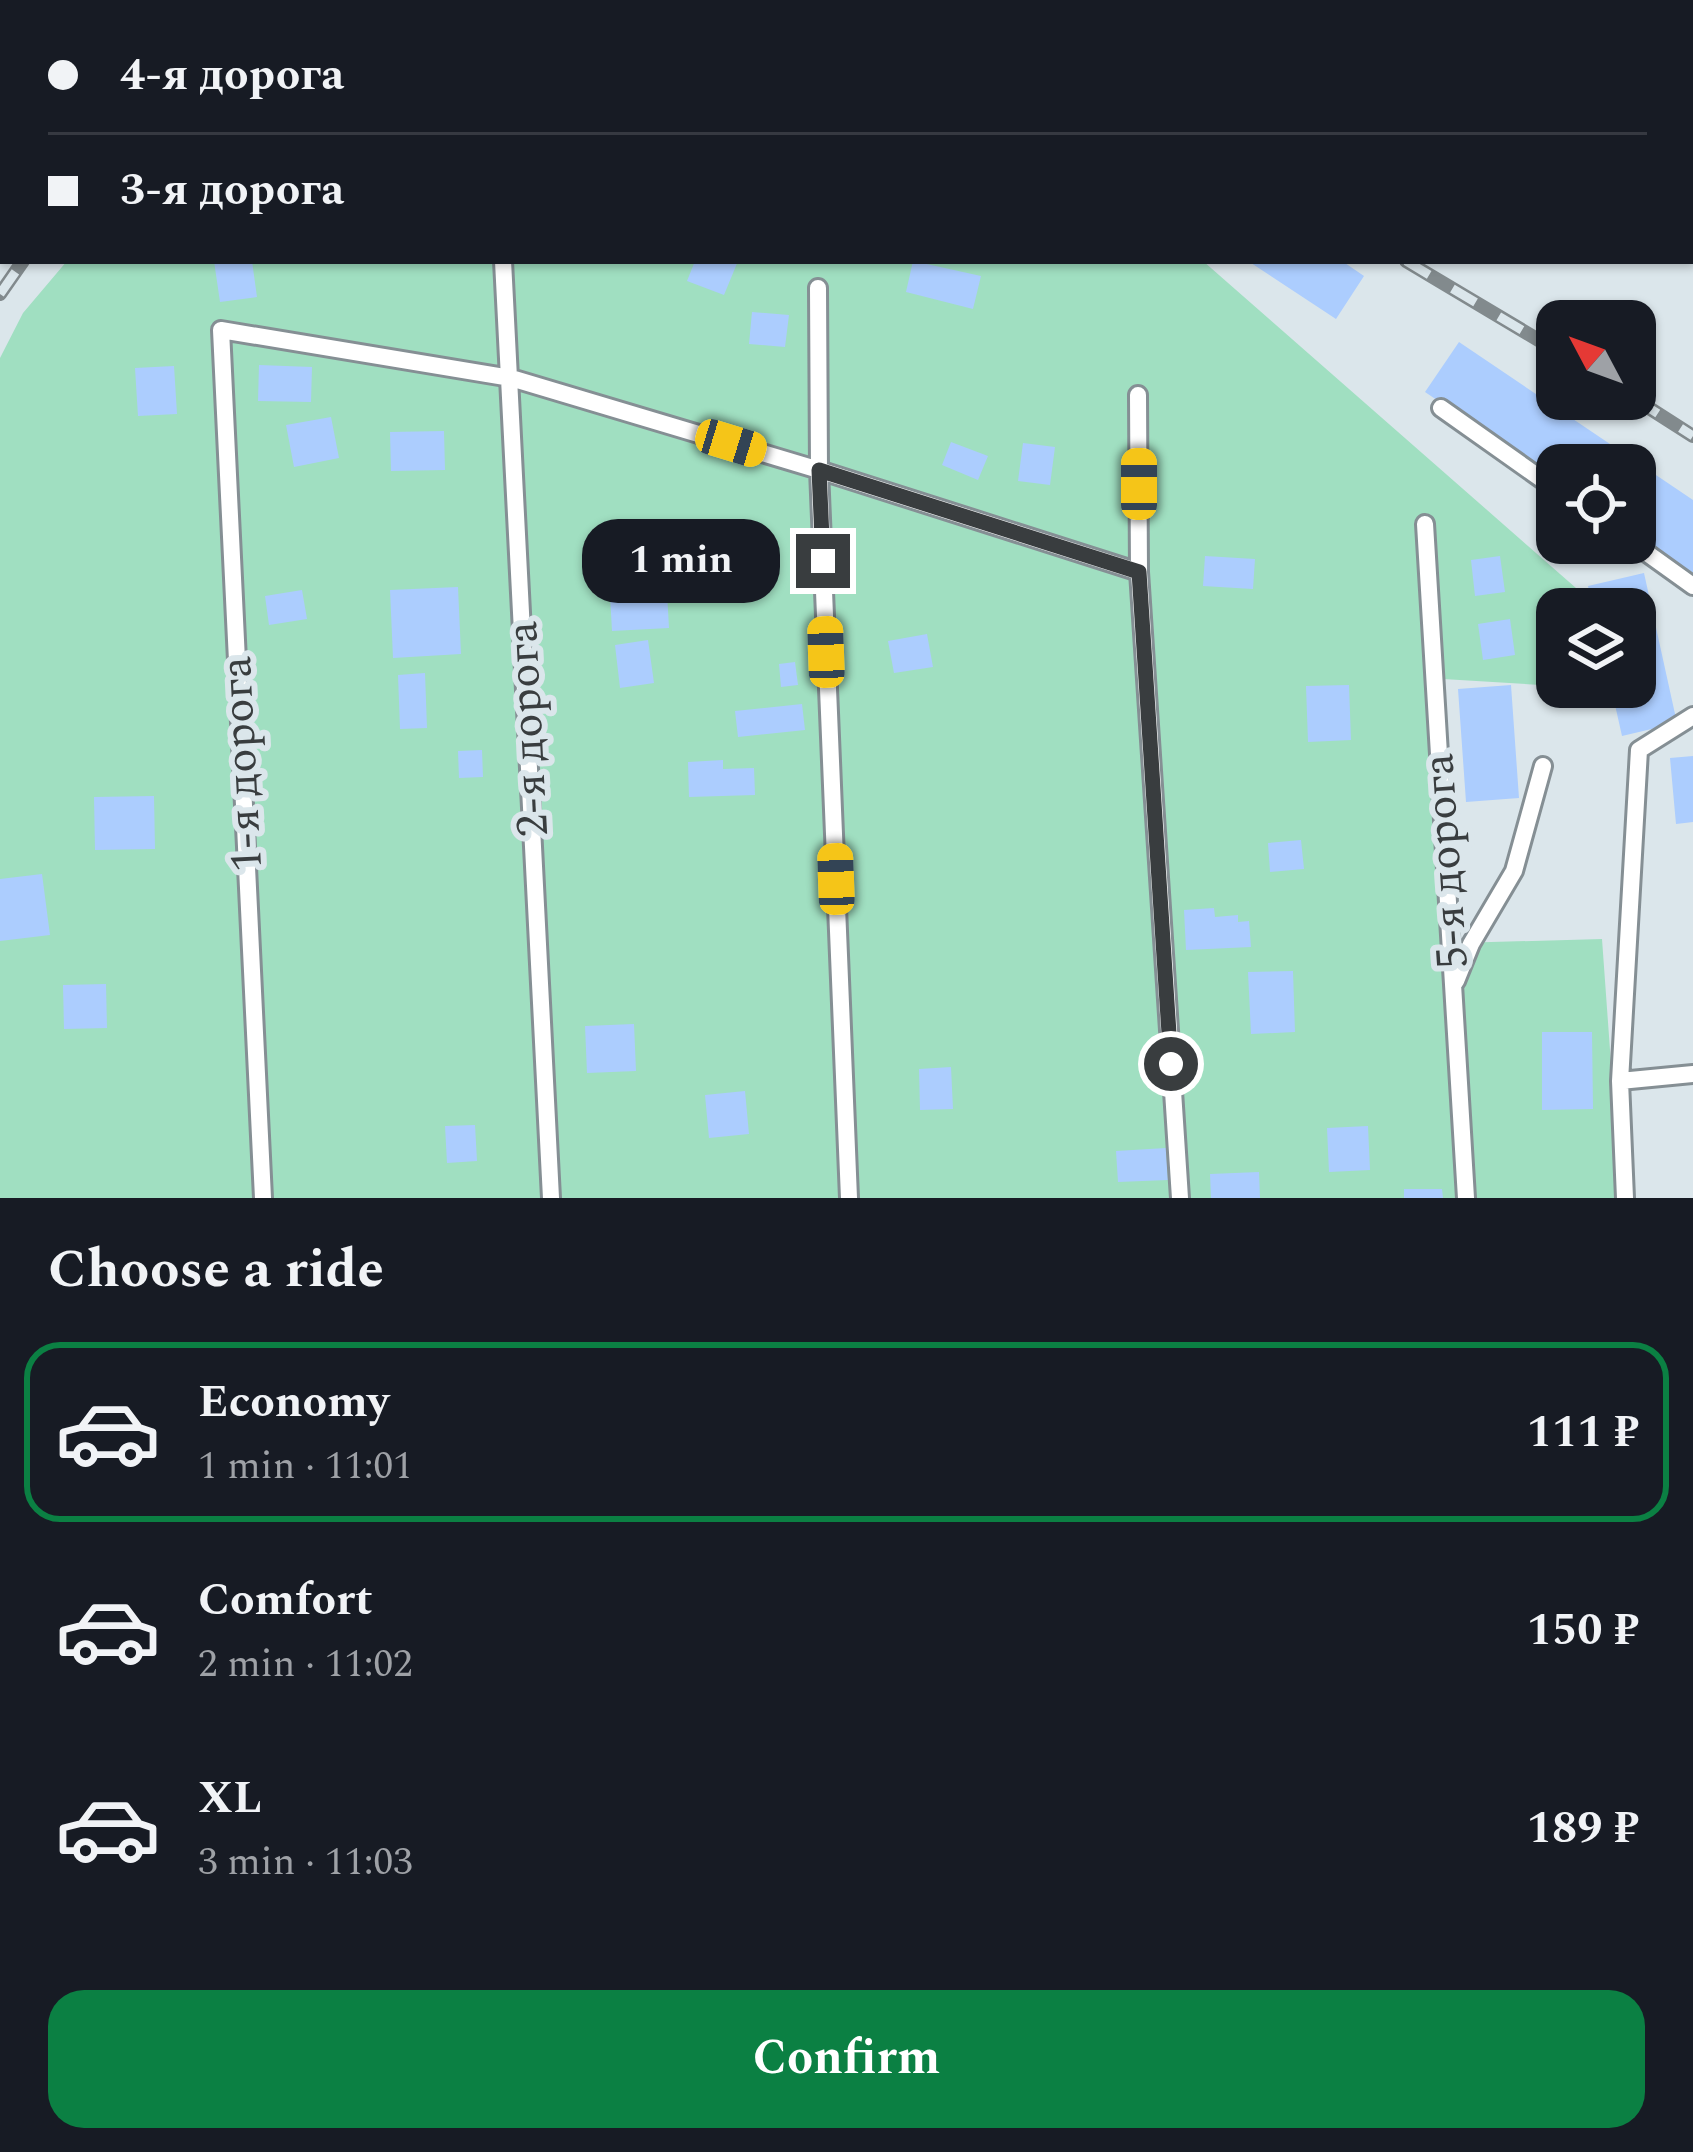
<!DOCTYPE html>
<html lang="en">
<head>
<meta charset="utf-8">
<style>
	body { margin:0; font-family:Spectral,serif; background:#242831; color:#f1f3f6; height:100vh; display:flex; flex-direction:column; font-size:45px; white-space:nowrap }
	* { box-sizing:border-box; margin:0 }
	p { font-size:39px; color:#9ea1a6 }
	.icon { flex:none; width:66px; height:66px; fill:none; stroke:currentColor; stroke-width:2; stroke-linecap:round; stroke-linejoin:round }
	.map { position:relative; height:1198px; overflow:hidden }
	.sheet { display:flex; flex-direction:column; background:#171b24; flex:1 }
	.sheet>* { flex:none }
	.banner { position:absolute; left:0px; top:0px; width:1695px; height:264px; box-shadow:0 3px 9px #0004; display:grid; align-content:center; height:264px; padding:0 48px; background:#171b24 }
	.needle { width:78px; rotate:311deg }
	.tools { position:absolute; left:1536px; top:300px; display:grid; gap:24px }
	.tools a { display:grid; place-items:center; width:120px; height:120px; border-radius:24px; background:#171b24; box-shadow:0 3px 9px #0004; font-size:60px }
	.end { position:absolute; width:54px; height:54px; margin:-27px; border:15px solid #393d3f; background:#fff; box-shadow:0 0 0 6px #fff }
	.from { border-radius:50% }
	.bubble { position:absolute; height:84px; border-radius:36px; background:#171b24; box-shadow:0 3px 9px #0004; font-size:39px; font-weight:700; line-height:84px; text-align:center }
	.car { position:absolute; width:36px; height:72px; margin:-36px -18px; border-radius:15px; box-shadow:0 0 9px 3px #0007; background:linear-gradient(#f5c518 24%,#345 0 40%,#f5c518 0 76%,#345 0 86%,#f5c518 0) }
	.banner b { display:flex; align-items:center; gap:42px; height:114px; font-size:45px }
	.banner b+b { border-top:3px solid #363941 }
	.banner i { width:30px; height:30px; background:#f1f3f6 }
	ul { padding:0; list-style:none }
	li { display:flex; align-items:center; gap:36px; height:180px; margin:0 24px 18px; padding:0 24px; border:6px solid transparent; border-radius:36px }
	li div { flex:1 }
	li b { display:block; font-size:45px }
	li em { font-style:normal; font-weight:700 }
	li.active { border-color:#0b8043 }
	li>.icon { width:108px; height:108px; stroke-width:1.5 }
	h2 { padding:0 48px; font-size:54px; line-height:144px }
	.cta { display:flex; gap:24px; margin-top:auto; padding:24px 48px }
	.cta a { flex:1; height:138px; border-radius:36px; background:#0b8043; color:#fff; font-size:48px; font-weight:700; line-height:138px; text-align:center }
	.map>svg:first-child { display:block }
	.green { fill:#a0dfc1 }
	.building { fill:#accdfe }
	.lines { fill:none; stroke-linecap:round; stroke-linejoin:round }
	.lane-casing { stroke:#858f94; stroke-width:22 }
	.lane { stroke:#fff; stroke-width:16 }
	.rail-casing { stroke:#828a8d; stroke-width:14 }
	.rail { stroke:#dbe6eb; stroke-width:9; stroke-dasharray:27; stroke-linecap:butt }
	.route { stroke:#393d3f; stroke-width:15 }
	.labels { text-anchor:middle; dominant-baseline:central; stroke-width:12; stroke-linejoin:round; paint-order:stroke }
	.street-label { font-size:45px; fill:#393d3f; stroke:#dbe6eb }
</style>
</head>
<body>
<div class="map">
<svg width="1693" height="1198" viewBox="0 0 1693 1198">
	<rect width="100%" height="100%" fill="#dbe6eb"/>
	<path class="green" d="M 67,261 L 1203,261 L 1576,588 L 1576,609 L 1557,609 L 1557,686 L 1443,679 L 1456,943 L 1602,939 L 1616,1133 L 1616,1198 L 0,1198 L 0,358 L 23,313 Z"/>
	<path class="building" d="M 214,261 L 252,261 L 257,297 L 220,302 Z
		M 695,261 L 738,261 L 724,295 L 687,281 Z
		M 913,261 L 981,276 L 973,309 L 906,292 Z
		M 1248,261 L 1342,261 L 1364,276 L 1336,319 Z
		M 752,312 L 789,315 L 785,347 L 749,344 Z
		M 1459,342 L 1693,500 L 1693,573 L 1635,533 L 1635,465 L 1557,465 L 1557,481 L 1425,392 Z
		M 259,365 L 312,367 L 311,402 L 258,401 Z
		M 174,366 L 177,414 L 138,416 L 135,368 Z
		M 331,417 L 339,458 L 294,467 L 286,425 Z
		M 444,431 L 445,470 L 391,471 L 390,432 Z
		M 951,442 L 988,456 L 978,480 L 942,465 Z
		M 1023,443 L 1055,447 L 1050,485 L 1018,481 Z
		M 1205,556 L 1255,559 L 1253,589 L 1203,586 Z
		M 1500,556 L 1505,592 L 1475,596 L 1471,560 Z
		M 1644,573 L 1677,723 L 1622,736 L 1611,687 L 1635,687 L 1635,609 L 1593,609 L 1588,586 Z
		M 666,574 L 669,628 L 612,631 L 609,577 Z
		M 458,587 L 461,654 L 393,658 L 390,590 Z
		M 302,590 L 307,619 L 269,625 L 265,596 Z
		M 1510,619 L 1515,655 L 1483,660 L 1478,624 Z
		M 927,634 L 933,667 L 894,673 L 888,641 Z
		M 648,640 L 654,683 L 620,688 L 615,645 Z
		M 795,662 L 798,685 L 781,687 L 779,664 Z
		M 425,673 L 427,728 L 400,729 L 398,675 Z
		M 1349,685 L 1351,740 L 1308,742 L 1306,686 Z
		M 1511,685 L 1519,798 L 1466,802 L 1458,689 Z
		M 802,704 L 805,730 L 738,737 L 735,711 Z
		M 482,750 L 483,777 L 459,778 L 458,751 Z
		M 1693,756 L 1693,822 L 1676,824 L 1670,758 Z
		M 723,760 L 723,769 L 754,768 L 755,795 L 689,797 L 688,762 Z
		M 154,796 L 155,849 L 95,850 L 94,797 Z
		M 1301,840 L 1304,869 L 1270,872 L 1268,843 Z
		M 42,874 L 50,935 L 0,941 L 0,879 Z
		M 1214,908 L 1215,917 L 1238,915 L 1238,922 L 1249,921 L 1251,947 L 1186,950 L 1184,910 Z
		M 1293,971 L 1295,1032 L 1251,1034 L 1248,972 Z
		M 106,984 L 107,1028 L 64,1029 L 63,985 Z
		M 634,1024 L 636,1071 L 587,1073 L 585,1026 Z
		M 1542,1032 L 1592,1032 L 1593,1109 L 1542,1110 Z
		M 951,1067 L 953,1109 L 920,1110 L 919,1069 Z
		M 745,1091 L 749,1134 L 709,1138 L 705,1095 Z
		M 475,1125 L 477,1161 L 447,1163 L 445,1126 Z
		M 1368,1126 L 1370,1170 L 1329,1172 L 1327,1128 Z
		M 1166,1148 L 1168,1180 L 1118,1182 L 1116,1151 Z
		M 1259,1172 L 1260,1198 L 1211,1198 L 1210,1174 Z
		M 1404,1189 L 1442,1189 L 1443,1198 L 1404,1198 Z"/>
	<g class="lines">
		<defs>
			<path id="lane" d="M 139,3 L 144,0
				M 503,261 L 551,1198
				M 818,288 L 819,470 L 849,1198
				M 1138,395 L 1139,572 L 1180,1198
				M 1441,408 L 1557,490
				M 1425,524 L 1466,1198
				M 1633,543 L 1693,586
				M 1456,981 L 1471,944 L 1514,871 L 1543,766
				M 1620,1081 L 1693,1074
				M 263,1198 L 221,330 L 511,378 L 819,470 L 1139,572
				M 1625,1198 L 1620,1081 L 1639,750 L 1693,716"/>
		</defs>
		<use href="#lane" class="lane-casing"/>
		<use href="#lane" class="lane"/>
		<defs>
			<path id="rail" d="M 803,0 L 825,3
				M 1085,0 L 1088,3
				M 488,3 L 505,0
				M 1406,261 L 1557,351
				M 0,294 L 23,261
				M 1635,399 L 1693,436"/>
		</defs>
		<use href="#rail" class="rail-casing"/>
		<use href="#rail" class="rail"/>
	</g>
	<g class="lines">
		<path class="route" d="M 823,561 L 819,470 L 1139,572 L 1171,1064"/>
	</g>
	<g class="labels">
		<g class="street-label">
			<text transform="translate(528 729) rotate(-93)">2-я дорога</text>
			<text transform="translate(242 764) rotate(-93)">1-я дорога</text>
			<text transform="translate(1446 861) rotate(-94)">5-я дорога</text>
		</g>
	</g>
</svg>
<div class="tools">
<a><svg class="needle" viewBox="-14 -14 28 28"><path d="M0-13l5 13h-10z" fill="#e53935"/><path d="M0 13l5-13h-10z" fill="#9ea1a6"/></svg></a>
<a><svg class="icon" aria-label="locate" viewBox="0 0 24 24"><circle cx="12" cy="12" r="6"/><path d="M12 2v4M12 18v4M2 12h4M18 12h4"/></svg></a>
<a><svg class="icon" aria-label="layers" viewBox="0 0 24 24"><path d="M12 4l9 5-9 5-9-5zM3 14l9 5 9-5"/></svg></a>
</div>
<i class="end from" style="left:1171px;top:1064px"></i>
<i class="end" style="left:823px;top:561px"></i>
<div class="bubble" style="left:582px;top:519px;width:198px">1 min</div>
<i class="car" style="left:731px;top:443px;rotate:107deg"></i>
<i class="car" style="left:1139px;top:484px;rotate:0deg"></i>
<i class="car" style="left:826px;top:652px;rotate:358deg"></i>
<i class="car" style="left:836px;top:879px;rotate:358deg"></i>
<div class="banner">
<b><i class="from"></i>4-я дорога</b>
<b><i></i>3-я дорога</b>
</div>
</div>
<section class="sheet">
<h2>Choose a ride</h2>
<ul>
<li class="active"><svg class="icon" aria-label="car" viewBox="0 0 24 24"><path d="M5 17H2v-5l4-1 3-4h7l3 4 3 1v5h-3M9 17h6M6 11h13"/><circle cx="7" cy="17" r="2"/><circle cx="17" cy="17" r="2"/></svg><div><b>Economy</b><p>1 min · 11:01</p></div><em>111 ₽</em></li>
<li><svg class="icon" aria-label="car" viewBox="0 0 24 24"><path d="M5 17H2v-5l4-1 3-4h7l3 4 3 1v5h-3M9 17h6M6 11h13"/><circle cx="7" cy="17" r="2"/><circle cx="17" cy="17" r="2"/></svg><div><b>Comfort</b><p>2 min · 11:02</p></div><em>150 ₽</em></li>
<li><svg class="icon" aria-label="car" viewBox="0 0 24 24"><path d="M5 17H2v-5l4-1 3-4h7l3 4 3 1v5h-3M9 17h6M6 11h13"/><circle cx="7" cy="17" r="2"/><circle cx="17" cy="17" r="2"/></svg><div><b>XL</b><p>3 min · 11:03</p></div><em>189 ₽</em></li>
</ul>
<div class="cta"><a>Confirm</a></div>
</section>
</body>
</html>
